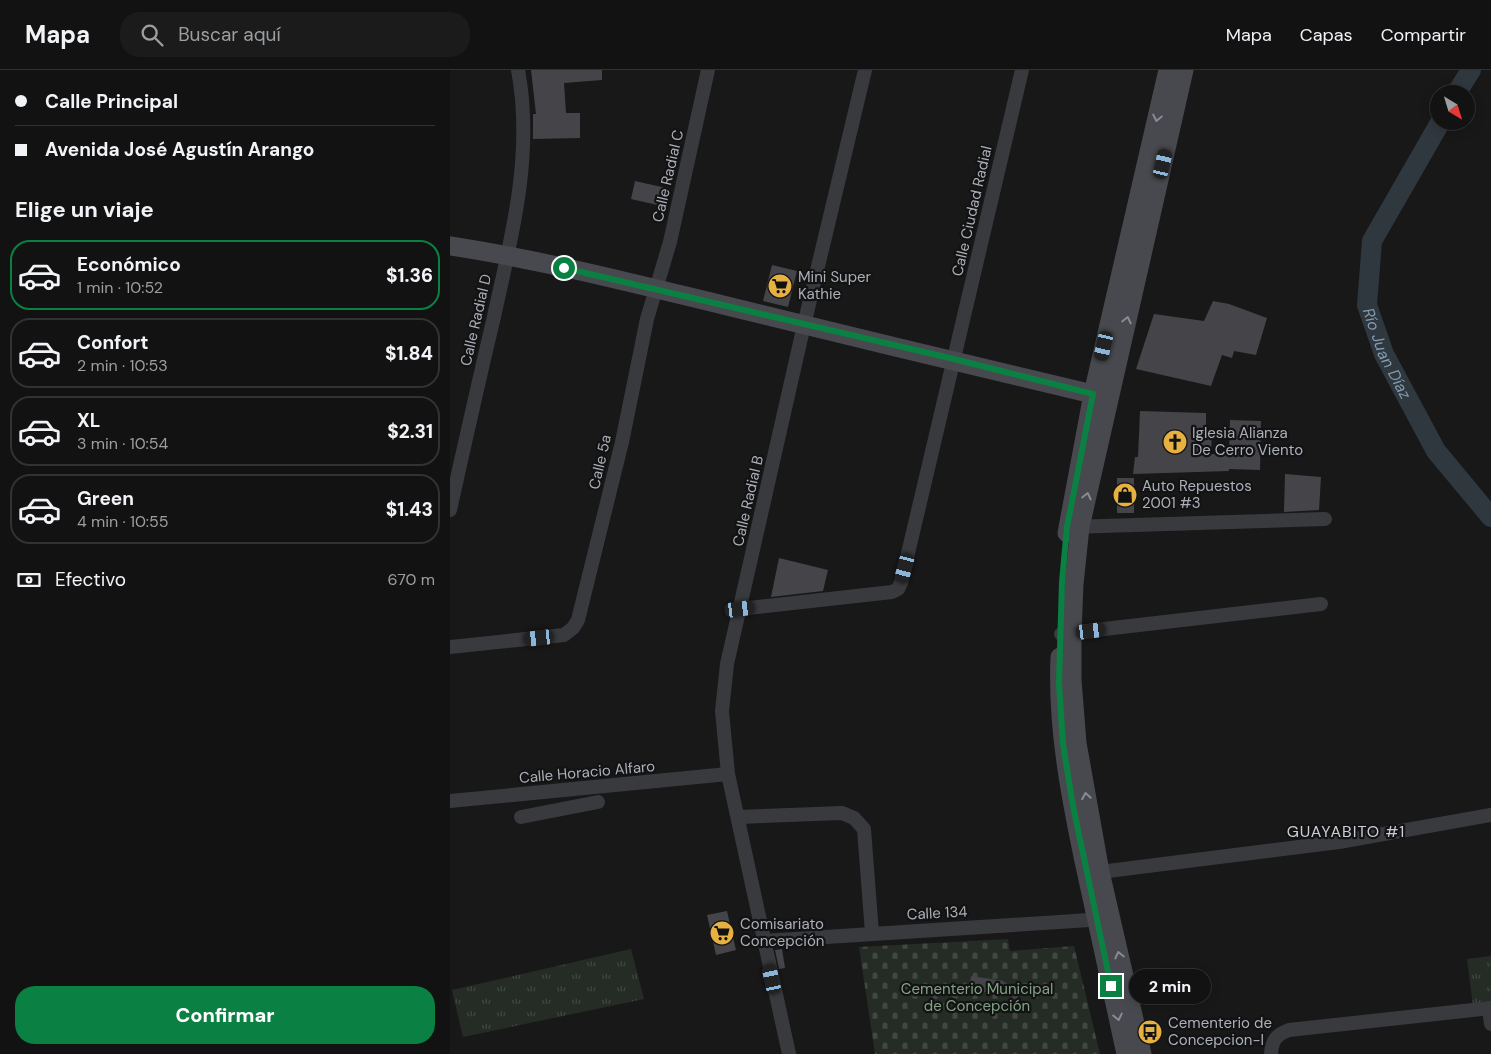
<!DOCTYPE html>
<html lang="es">
<head>
<meta charset="utf-8">
<style>
	body { margin:0; font-family:"DM Sans",sans-serif; background:#1b1b1c; color:#f1f3f6; height:100vh; display:flex; flex-direction:column; font-size:19px; white-space:nowrap }
	* { box-sizing:border-box; margin:0 }
	p { font-size:16px; color:#9c9ea0 }
	.icon { flex:none; width:28px; height:28px; fill:none; stroke:currentColor; stroke-width:2; stroke-linecap:round; stroke-linejoin:round }
	.map { position:relative; flex:1; overflow:hidden }
	.sheet { display:flex; flex-direction:column; background:#121213; width:450px }
	.sheet>* { flex:none }
	.hud { display:grid; align-content:center; height:110px; padding:0 15px; background:#121213 }
	.needle { width:32px; rotate:142deg }
	.buttons { position:absolute; left:980px; top:15px; display:grid; gap:10px }
	.buttons a { display:grid; place-items:center; width:45px; height:45px; border-radius:50%; background:#121213; box-shadow:0 2px 12px #0003,0 0 0 1px #313233; font-size:25px }
	.end { position:absolute; width:22px; height:22px; margin:-11px; border:6px solid #0b8043; background:#fff; box-shadow:0 0 0 2px #fff }
	.from { border-radius:50% }
	.bubble { position:absolute; height:35px; border-radius:18px; background:#121213; box-shadow:0 2px 12px #0003,0 0 0 1px #313233; font-size:16px; font-weight:800; line-height:35px; text-align:center }
	.car { position:absolute; width:15px; height:30px; margin:-15px -8px; border-radius:6px; box-shadow:0 0 4px 1px #0007; background:linear-gradient(#222 24%,#8ab4d8 0 40%,#222 0 76%,#8ab4d8 0 86%,#222 0) }
	.hud b { display:flex; align-items:center; gap:18px; height:48px; font-size:19px }
	.hud b+b { border-top:1px solid #313233 }
	.hud i { width:12px; height:12px; background:#f1f3f6 }
	ul { padding:0; list-style:none }
	li { display:flex; align-items:center; gap:15px; height:70px; margin:0 10px 8px; padding:0 5px; border:2px solid #313233; border-radius:20px }
	li div { flex:1 }
	li b { display:block; font-size:19px }
	li em { font-style:normal; font-weight:800 }
	li.active { border-color:#0b8043 }
	li>.icon { width:45px; height:45px; stroke-width:1.5 }
	h2 { padding:0 15px; font-size:22px; line-height:60px }
	.pay { display:flex; align-items:center; gap:12px; height:55px; padding:0 15px; font-size:19px }
	.pay p { margin-inline-start:auto }
	.primary-button { display:flex; gap:10px; margin-top:auto; padding:10px 15px }
	.primary-button a { flex:1; height:58px; border-radius:20px; background:#0b8043; color:#fff; font-size:20px; font-weight:800; line-height:58px; text-align:center }
	header { display:flex; align-items:center; gap:30px; box-sizing:border-box; height:70px; padding:0 25px; background:#121213; border-bottom:1px solid #313233 }
	header strong { font-size:24px }
	nav { display:flex; gap:28px; margin-inline-start:auto; font-size:18px }
	.search { width:350px; height:45px; background:#1b1b1c; display:flex; align-items:center; gap:12px; box-sizing:border-box; padding:0 18px; border-radius:20px; color:#9c9ea0; font-size:19px }
	main { display:flex; flex:1; min-height:0 }
	.map>svg:first-child { display:block }
	.cemetery { fill:url(#cemetery-stones) }
	.park { fill:url(#park-tufts) }
	.lines { fill:none; stroke-linecap:round; stroke-linejoin:round }
	.river { stroke:#30383f; stroke-width:20 }
	.building { fill:#454549 }
	.street { stroke:#393a3e; stroke-width:14 }
	.secondary { stroke:#47494e; stroke-width:19 }
	.oneway { stroke:#888b93 }
	.route { stroke:#0b8043; stroke-width:6 }
	.labels { text-anchor:middle; dominant-baseline:central; stroke-width:4.5; stroke-linejoin:round; paint-order:stroke }
	.street-label { font-size:15px; fill:#abafb8; stroke:#131314 }
	.poi-label { font-size:15px; fill:#abafb8; stroke:#131314; text-anchor:start }
	.park-label { font-size:15px; fill:#83a285; stroke:#131314 }
	.water-label { font-size:16px; font-style:italic; fill:#849cb1; stroke:#131314 }
	.neighbourhood-label { font-size:16px; letter-spacing:1px; fill:#cbced5; stroke:#131314 }
</style>
</head>
<body>
<header>
<strong>Mapa</strong>
<div class="search"><svg class="icon" aria-label="search" viewBox="0 0 24 24"><circle cx="10" cy="10" r="6"/><path d="M15 15l6 6"/></svg>Buscar aquí</div>
<nav><a>Mapa</a><a>Capas</a><a>Compartir</a></nav>
</header>
<main>
<section class="sheet">
<div class="hud">
<b><i class="from"></i>Calle Principal</b>
<b><i></i>Avenida José Agustín Arango</b>
</div>
<h2>Elige un viaje</h2>
<ul>
<li class="active"><svg class="icon" aria-label="car" viewBox="0 0 24 24"><path d="M5 17H2v-5l4-1 3-4h7l3 4 3 1v5h-3M9 17h6M6 11h13"/><circle cx="7" cy="17" r="2"/><circle cx="17" cy="17" r="2"/></svg><div><b>Económico</b><p>1 min · 10:52</p></div><em>$1.36</em></li>
<li><svg class="icon" aria-label="car" viewBox="0 0 24 24"><path d="M5 17H2v-5l4-1 3-4h7l3 4 3 1v5h-3M9 17h6M6 11h13"/><circle cx="7" cy="17" r="2"/><circle cx="17" cy="17" r="2"/></svg><div><b>Confort</b><p>2 min · 10:53</p></div><em>$1.84</em></li>
<li><svg class="icon" aria-label="car" viewBox="0 0 24 24"><path d="M5 17H2v-5l4-1 3-4h7l3 4 3 1v5h-3M9 17h6M6 11h13"/><circle cx="7" cy="17" r="2"/><circle cx="17" cy="17" r="2"/></svg><div><b>XL</b><p>3 min · 10:54</p></div><em>$2.31</em></li>
<li><svg class="icon" aria-label="car" viewBox="0 0 24 24"><path d="M5 17H2v-5l4-1 3-4h7l3 4 3 1v5h-3M9 17h6M6 11h13"/><circle cx="7" cy="17" r="2"/><circle cx="17" cy="17" r="2"/></svg><div><b>Green</b><p>4 min · 10:55</p></div><em>$1.43</em></li>
</ul>
<div class="pay"><svg class="icon" aria-label="cash" viewBox="0 0 24 24"><path d="M3 7h18v10H3z"/><circle cx="12" cy="12" r="2"/></svg>Efectivo<p>670 m</p></div>
<div class="primary-button"><a>Confirmar</a></div>
</section>
<div class="map">
<svg width="1041" height="984" viewBox="0 0 1041 984">
	<defs>
		<pattern id="cemetery-stones" width="16" height="16" patternUnits="userSpaceOnUse" patternTransform="scale(1.25)"><rect width="16" height="16" fill="#242c25"/><path d="M2 7V4a2 2 0 0 1 4 0v3zM10 15v-3a2 2 0 0 1 4 0v3z" fill="#414843"/></pattern>
		<pattern id="park-tufts" width="24" height="20" patternUnits="userSpaceOnUse" patternTransform="scale(1.25)"><rect width="24" height="20" fill="#242c25"/><path d="M3 7l-1-3M5 7V3M7 7l1-3M15 17l-1-3M17 17v-4M19 17l1-3" fill="none" stroke="#414843"/></pattern>
	</defs>
	<rect width="100%" height="100%" fill="#181819"/>
	<path class="cemetery" d="M 558,869 L 560,881 L 624,876 L 650,984 L 425,984 L 409,877 Z"/>
	<path class="park" d="M 181,879 L 194,929 L 13,967 L 2,920 Z
		M 1041,886 L 1041,934 L 1023,936 L 1017,889 Z"/>
	<g class="lines">
		<g class="river">
			<path d="M 1006,24 L 1021,0"/>
			<path id="s1" d="M 991,51 L 922,171 L 917,235 L 934,284 L 986,381 L 1041,447"/>
		</g>
	</g>
	<path class="building" d="M 81,0 L 152,0 L 152,10 L 114,13 L 116,43 L 130,43 L 130,68 L 83,69 L 83,44 L 86,44 Z
		M 185,111 L 216,118 L 212,136 L 181,129 Z
		M 322,195 L 347,201 L 338,237 L 313,231 Z
		M 763,231 L 779,234 L 817,248 L 806,285 L 784,281 L 782,288 L 772,285 L 761,316 L 686,299 L 704,244 L 754,251 Z
		M 690,341 L 756,343 L 756,359 L 762,359 L 761,384 L 779,384 L 780,350 L 811,351 L 810,400 L 779,399 L 779,401 L 683,404 L 685,387 L 688,387 Z
		M 835,404 L 871,407 L 869,440 L 834,442 Z
		M 667,408 L 684,408 L 684,443 L 667,443 Z
		M 329,488 L 378,500 L 373,521 L 321,527 Z
		M 277,841 L 286,880 L 266,885 L 257,845 Z
		M 332,879 L 335,898 L 329,899 L 325,880 Z
		M 521,906 L 554,911 L 552,924 L 519,920 Z"/>
	<g class="lines">
		<path class="street" d="M 0,440 C 14,377 28,314 43,251 C 61,169 84,85 68,0
			M 621,457 L 875,449
			M 290,539 L 442,522 L 448,519 L 451,513 L 572,0
			M 611,564 L 871,534
			M 0,577 L 114,565 L 123,558 L 128,550 L 172,372 L 197,249 L 220,172 L 258,0
			M 0,731 L 278,704
			M 71,747 L 148,732
			M 288,747 L 392,743 L 404,748 L 414,759 L 422,863
			M 650,802 L 889,772 L 1041,745
			M 314,871 L 655,849
			M 1039,938 L 1041,954
			M 339,984 L 278,704 L 272,641 L 277,594 L 354,255 L 415,0
			M 821,984 C 822,970 826,965 839,960 L 1041,938"/>
		<path class="secondary" d="M 0,176 C 92,190 182,213 273,235 C 400,266 528,297 655,327
			M 617,463 L 643,324 L 718,0
			M 610,587 C 607,656 620,724 634,791 C 648,855 662,920 676,984
			M 692,984 L 650,802 L 627,673 L 622,610 L 622,563 L 624,514 L 630,457 L 734,0"/>
	</g>
	<defs><path id="oneway-chevron" d="M-2-3.5L2.5 0L-2 3.5" fill="none" stroke-width="1.6" stroke-linecap="round" stroke-linejoin="round" transform="scale(1.25)"/></defs>
	<g class="oneway">
		<use href="#oneway-chevron" transform="translate(707 48) rotate(102)"/>
		<use href="#oneway-chevron" transform="translate(677 250) rotate(-77)"/>
		<use href="#oneway-chevron" transform="translate(637 426) rotate(-77)"/>
		<use href="#oneway-chevron" transform="translate(636 726) rotate(-99)"/>
		<use href="#oneway-chevron" transform="translate(669 885) rotate(-103)"/>
		<use href="#oneway-chevron" transform="translate(668 947) rotate(78)"/>
	</g>
	<g class="lines">
		<path class="route" d="M 114,198 L 504,289 L 643,324 L 617,457 L 612,512 L 609,613 L 613,674 L 623,736 L 661,916"/>
	</g>
	<defs>
		<symbol id="supermarket-disc" viewBox="-11 -11 22 22"><circle r="9.5" fill="#e7b142" stroke="#131314"/><path d="M-6-5.5h2.5l.6 2H6L4.5 2H-2.5L-4.4-4H-6ZM-1.5 3.2a1.3 1.3 0 1 0 .1 0ZM3 3.2a1.3 1.3 0 1 0 .1 0Z" fill="#111"/></symbol>
		<symbol id="church-disc" viewBox="-11 -11 22 22"><circle r="9.5" fill="#e7b142" stroke="#131314"/><path d="M-1.2-6h2.4v3.5h3.3v2.4h-3.3V6h-2.4V-.1h-3.3v-2.4h3.3Z" fill="#111"/></symbol>
		<symbol id="shop-disc" viewBox="-11 -11 22 22"><circle r="9.5" fill="#e7b142" stroke="#131314"/><path d="M-5-2.5h2.3a2.7 3.5 0 0 1 5.4 0H5L5.5 6h-11ZM-1.5-2.5h3a1.5 2.3 0 0 0-3 0Z" fill="#111"/></symbol>
		<symbol id="bus-disc" viewBox="-11 -11 22 22"><circle r="9.5" fill="#e7b142" stroke="#131314"/><path d="M-5-6H5V4H4V6H2V4H-2V6H-4V4H-5ZM-3.5-4V0h7V-4ZM-3.5 1.2v1.5H-2V1.2ZM2 1.2v1.5H3.5V1.2Z" fill="#111"/></symbol>
	</defs>
	<g fill-rule="evenodd">
		<use href="#supermarket-disc" x="316" y="202" width="28" height="28"/>
		<use href="#church-disc" x="711" y="358" width="28" height="28"/>
		<use href="#shop-disc" x="661" y="411" width="28" height="28"/>
		<use href="#supermarket-disc" x="258" y="849" width="28" height="28"/>
		<use href="#bus-disc" x="686" y="948" width="28" height="28"/>
	</g>
	<g class="labels">
		<g class="street-label">
			<text transform="translate(218 106) rotate(-77)">Calle Radial C</text>
			<text transform="translate(522 141) rotate(-77)">Calle Ciudad Radial</text>
			<text transform="translate(26 250) rotate(-77)">Calle Radial D</text>
			<text transform="translate(150 392) rotate(-77)">Calle 5a</text>
			<text transform="translate(298 431) rotate(-77)">Calle Radial B</text>
			<text transform="translate(137 702) rotate(-5)">Calle Horacio Alfaro</text>
			<text transform="translate(487 843) rotate(-3)">Calle 134</text>
		</g>
		<g class="poi-label">
			<text x="348" y="207">Mini Super<tspan x="348" dy="17">Kathie</tspan></text>
			<text x="742" y="363">Iglesia Alianza<tspan x="742" dy="17">De Cerro Viento</tspan></text>
			<text x="692" y="416">Auto Repuestos<tspan x="692" dy="17">2001 #3</tspan></text>
			<text x="290" y="854">Comisariato<tspan x="290" dy="17">Concepción</tspan></text>
			<text x="718" y="953">Cementerio de<tspan x="718" dy="17">Concepcion-I</tspan></text>
		</g>
		<g class="park-label">
			<text x="527" y="919">Cementerio Municipal<tspan x="527" dy="17">de Concepción</tspan></text>
		</g>
		<g class="water-label">
			<text stroke="none"><textPath href="#s1" startOffset="255">Río Juan Díaz</textPath></text>
		</g>
		<g class="neighbourhood-label">
			<text x="896" y="761">GUAYABITO #1</text>
		</g>
	</g>
</svg>
<div class="buttons">
<a><svg class="needle" viewBox="-14 -14 28 28"><path d="M0-13l5 13h-10z" fill="#e53935"/><path d="M0 13l5-13h-10z" fill="#9c9ea0"/></svg></a>
</div>
<i class="end from" style="left:114px;top:198px"></i>
<i class="end" style="left:661px;top:916px"></i>
<div class="bubble" style="left:679px;top:899px;width:82px">2 min</div>
<i class="car" style="left:713px;top:94px;rotate:13deg"></i>
<i class="car" style="left:654px;top:276px;rotate:193deg"></i>
<i class="car" style="left:455px;top:498px;rotate:195deg"></i>
<i class="car" style="left:290px;top:539px;rotate:83deg"></i>
<i class="car" style="left:641px;top:561px;rotate:83deg"></i>
<i class="car" style="left:89px;top:568px;rotate:264deg"></i>
<i class="car" style="left:322px;top:909px;rotate:348deg"></i>
</div>
</main>
</body>
</html>
